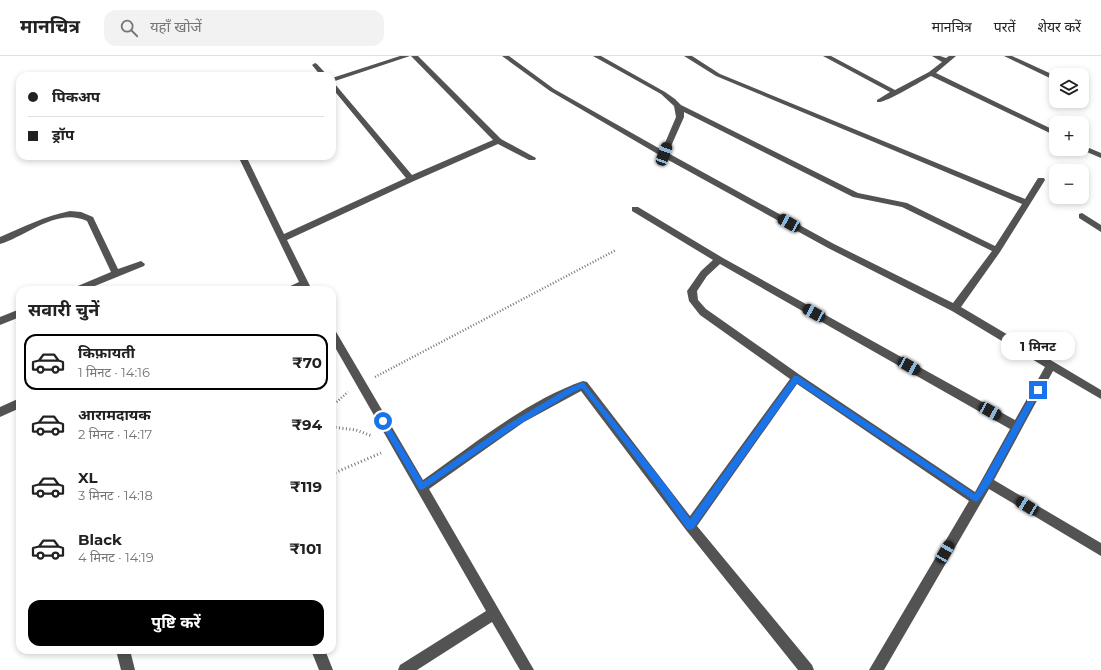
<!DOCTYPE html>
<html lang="hi">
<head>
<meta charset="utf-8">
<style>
	body { margin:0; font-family:Montserrat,"Noto Sans Devanagari",sans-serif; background:#f2f2f2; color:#222; height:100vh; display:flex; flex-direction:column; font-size:15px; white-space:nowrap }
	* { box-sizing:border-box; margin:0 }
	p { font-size:13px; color:#767676 }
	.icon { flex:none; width:22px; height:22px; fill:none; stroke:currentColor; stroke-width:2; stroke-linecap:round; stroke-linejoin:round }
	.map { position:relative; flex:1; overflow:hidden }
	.drawer { position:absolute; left:16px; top:230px; width:320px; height:368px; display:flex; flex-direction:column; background:#fff; border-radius:12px; box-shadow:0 2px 6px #0003 }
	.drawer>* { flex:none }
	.banner { position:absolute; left:16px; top:16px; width:320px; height:88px; border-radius:12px; box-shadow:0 2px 6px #0003; display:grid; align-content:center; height:88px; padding:0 12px; background:#fff }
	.fabs { position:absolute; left:1049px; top:12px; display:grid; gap:8px }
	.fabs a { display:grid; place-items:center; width:40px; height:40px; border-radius:8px; background:#fff; box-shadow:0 2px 6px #0003; font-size:20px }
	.end { position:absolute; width:18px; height:18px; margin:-9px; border:5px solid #1a73e8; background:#fff; box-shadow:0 0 0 2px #fff }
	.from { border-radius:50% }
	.bubble { position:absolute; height:28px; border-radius:12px; background:#fff; box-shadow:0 2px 6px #0003; font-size:13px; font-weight:700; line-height:28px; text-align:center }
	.car { position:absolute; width:12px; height:24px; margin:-12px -6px; border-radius:5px; box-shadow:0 0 3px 1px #0007; background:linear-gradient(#222 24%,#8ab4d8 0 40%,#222 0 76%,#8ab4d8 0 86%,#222 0) }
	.banner b { display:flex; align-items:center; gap:14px; height:38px; font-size:15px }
	.banner b+b { border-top:1px solid #e0e0e0 }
	.banner i { width:10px; height:10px; background:#222 }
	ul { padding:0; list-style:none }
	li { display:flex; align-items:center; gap:12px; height:56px; margin:0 8px 6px; padding:0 4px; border:2px solid transparent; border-radius:12px }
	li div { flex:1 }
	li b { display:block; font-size:15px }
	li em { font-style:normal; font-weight:700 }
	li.on { border-color:#000 }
	li>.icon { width:36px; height:36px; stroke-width:1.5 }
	h2 { padding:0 12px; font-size:18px; line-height:48px }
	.action { display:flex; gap:8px; margin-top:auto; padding:8px 12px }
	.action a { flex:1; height:46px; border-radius:12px; background:#000; color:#fff; font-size:16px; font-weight:700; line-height:46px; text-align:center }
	header { display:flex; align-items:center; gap:24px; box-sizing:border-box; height:56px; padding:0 20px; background:#fff; border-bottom:1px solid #e0e0e0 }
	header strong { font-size:19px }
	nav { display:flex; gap:22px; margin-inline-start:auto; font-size:14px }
	.search { width:280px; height:36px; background:#f2f2f2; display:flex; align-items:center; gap:10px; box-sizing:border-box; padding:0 14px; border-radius:12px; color:#767676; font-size:15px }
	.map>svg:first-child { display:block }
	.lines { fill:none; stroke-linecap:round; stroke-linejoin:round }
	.path-far1 { stroke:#757575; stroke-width:2.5; stroke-dasharray:1 2; stroke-linecap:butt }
	.path { stroke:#757575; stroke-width:3; stroke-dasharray:1 2.5; stroke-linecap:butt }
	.minor { fill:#535353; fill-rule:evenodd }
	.route { fill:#1a73e8 }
</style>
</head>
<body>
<header>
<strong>मानचित्र</strong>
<div class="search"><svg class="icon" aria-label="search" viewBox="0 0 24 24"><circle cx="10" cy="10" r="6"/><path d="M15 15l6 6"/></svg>यहाँ खोजें</div>
<nav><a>मानचित्र</a><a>परतें</a><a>शेयर करें</a></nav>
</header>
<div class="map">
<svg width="1101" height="614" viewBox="0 0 1101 614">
	<rect width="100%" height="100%" fill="#fff"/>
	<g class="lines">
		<path class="path-far1" d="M 375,321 L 616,194
			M 332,350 L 348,336"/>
		<path class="path" d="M 332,371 L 356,374 L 372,380
			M 332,418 L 381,397"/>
		<path class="minor" d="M 400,0 L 410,0 L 332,26 L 334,27 L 412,119 L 493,84 L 411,0 L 418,0 L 501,83 L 536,102 L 535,104 L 529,104 L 498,88 L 414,125 L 287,184 L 312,234 L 302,234 L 302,233 L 284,234 L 286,232 L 299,226 L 238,100 L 246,100 L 284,178 L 406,122 L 332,32 L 332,22 Z
			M 502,0 L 509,0 L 554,33 L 662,94 L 676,61 L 674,50 L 661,38 L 593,0 L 601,0 L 665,36 L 675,43 L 681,49 L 858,137 L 907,147 L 995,190 L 1022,148 L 716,20 L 684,0 L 692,0 L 720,18 L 1025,143 L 1038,122 L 1044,122 L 1045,124 L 1000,196 L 961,251 L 1101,334 L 1101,343 L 1053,315 L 994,424 L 1101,487 L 1101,500 L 989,433 L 884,614 L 869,614 L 969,445 L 797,328 L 697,470 L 812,609 L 814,614 L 798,614 L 686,474 L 581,335 L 524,366 L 429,433 L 534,614 L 520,614 L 492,566 L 417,614 L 398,614 L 400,609 L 486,555 L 332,286 L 332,273 L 335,274 L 423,424 C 473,389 526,345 583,325 L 587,326 L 690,460 L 790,323 L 700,259 L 689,245 L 687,235 L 701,215 L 713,204 L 632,155 L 632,151 L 638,151 L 723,202 L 1015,364 L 1045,311 L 952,255 L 828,192 L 661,100 L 550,35 ZM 684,56 L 853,141 L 902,151 L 992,195 L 953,247 L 834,188 L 668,97 L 684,61 ZM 720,208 L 1010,373 L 975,436 L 800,319 L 706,253 L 698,244 L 697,235 L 707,220 Z
			M 823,0 L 831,0 L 895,34 L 929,16 L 942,6 L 932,0 L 940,0 L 946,2 L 949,0 L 956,0 L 936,17 L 1056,75 L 1056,80 L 931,20 C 921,25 885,48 877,46 L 877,44 L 890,36 Z
			M 1004,0 L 1012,0 L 1056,20 L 1056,25 Z
			M 315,7 L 317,8 L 328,20 L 321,20 L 312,9 Z
			M 1082,89 L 1101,97 L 1101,102 L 1080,93 L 1082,93 Z
			M 70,155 L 81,156 L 93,161 L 118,213 L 141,205 L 145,208 L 144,210 L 85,234 L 71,234 L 73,232 L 111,216 L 87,165 C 57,151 27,180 0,188 L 0,181 C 23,171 45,160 70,155 Z
			M 1082,157 L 1101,169 L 1101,176 L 1079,162 L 1079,158 Z
			M 20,253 L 20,261 L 0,269 L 0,261 Z
			M 20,342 L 20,352 L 0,361 L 0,351 Z
			M 116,594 L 130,594 L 135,614 L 121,614 Z
			M 311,594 L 325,594 L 333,614 L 319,614 Z"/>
	</g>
	<path class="route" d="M 794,320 L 798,320 L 975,438 L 1035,332 L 1038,331 L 1041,334 L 990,428 L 978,445 L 976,446 L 797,327 L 693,473 L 690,474 L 687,473 L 659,433 L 582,332 L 570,338 L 515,371 L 422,434 L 419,433 L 379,365 L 380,363 L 385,363 L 423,426 L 510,367 L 565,334 L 583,326 L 665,428 L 690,463 Z"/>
</svg>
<div class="fabs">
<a><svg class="icon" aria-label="layers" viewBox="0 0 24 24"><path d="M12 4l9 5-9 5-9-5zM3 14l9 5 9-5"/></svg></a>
<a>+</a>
<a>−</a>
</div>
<i class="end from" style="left:383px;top:365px"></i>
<i class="end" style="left:1038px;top:334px"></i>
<div class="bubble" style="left:1001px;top:276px;width:74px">1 मिनट</div>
<i class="car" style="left:664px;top:98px;rotate:20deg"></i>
<i class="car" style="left:789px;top:167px;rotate:299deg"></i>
<i class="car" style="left:814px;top:257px;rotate:299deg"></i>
<i class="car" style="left:909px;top:310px;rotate:119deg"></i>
<i class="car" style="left:990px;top:355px;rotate:119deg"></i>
<i class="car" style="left:1027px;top:450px;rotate:302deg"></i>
<i class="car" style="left:945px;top:496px;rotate:30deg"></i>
<div class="banner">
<b><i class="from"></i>पिकअप</b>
<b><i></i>ड्रॉप</b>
</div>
<section class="drawer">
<h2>सवारी चुनें</h2>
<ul>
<li class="on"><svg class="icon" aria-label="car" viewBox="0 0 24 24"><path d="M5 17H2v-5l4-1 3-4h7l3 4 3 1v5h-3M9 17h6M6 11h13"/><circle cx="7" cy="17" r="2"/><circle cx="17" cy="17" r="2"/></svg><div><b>किफ़ायती</b><p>1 मिनट · 14:16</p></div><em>₹70</em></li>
<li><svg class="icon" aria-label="car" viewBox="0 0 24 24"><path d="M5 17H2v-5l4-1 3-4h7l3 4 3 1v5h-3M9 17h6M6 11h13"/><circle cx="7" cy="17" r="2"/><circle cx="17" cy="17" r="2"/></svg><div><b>आरामदायक</b><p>2 मिनट · 14:17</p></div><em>₹94</em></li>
<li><svg class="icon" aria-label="car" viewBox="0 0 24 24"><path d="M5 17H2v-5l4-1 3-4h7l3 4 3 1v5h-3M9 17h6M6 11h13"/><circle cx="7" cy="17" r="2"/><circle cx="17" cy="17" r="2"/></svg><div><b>XL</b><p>3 मिनट · 14:18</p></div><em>₹119</em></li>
<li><svg class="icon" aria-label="car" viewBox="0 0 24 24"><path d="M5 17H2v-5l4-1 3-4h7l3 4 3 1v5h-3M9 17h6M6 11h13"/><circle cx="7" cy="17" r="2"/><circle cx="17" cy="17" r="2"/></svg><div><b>Black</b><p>4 मिनट · 14:19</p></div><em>₹101</em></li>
</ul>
<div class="action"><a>पुष्टि करें</a></div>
</section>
</div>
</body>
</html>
